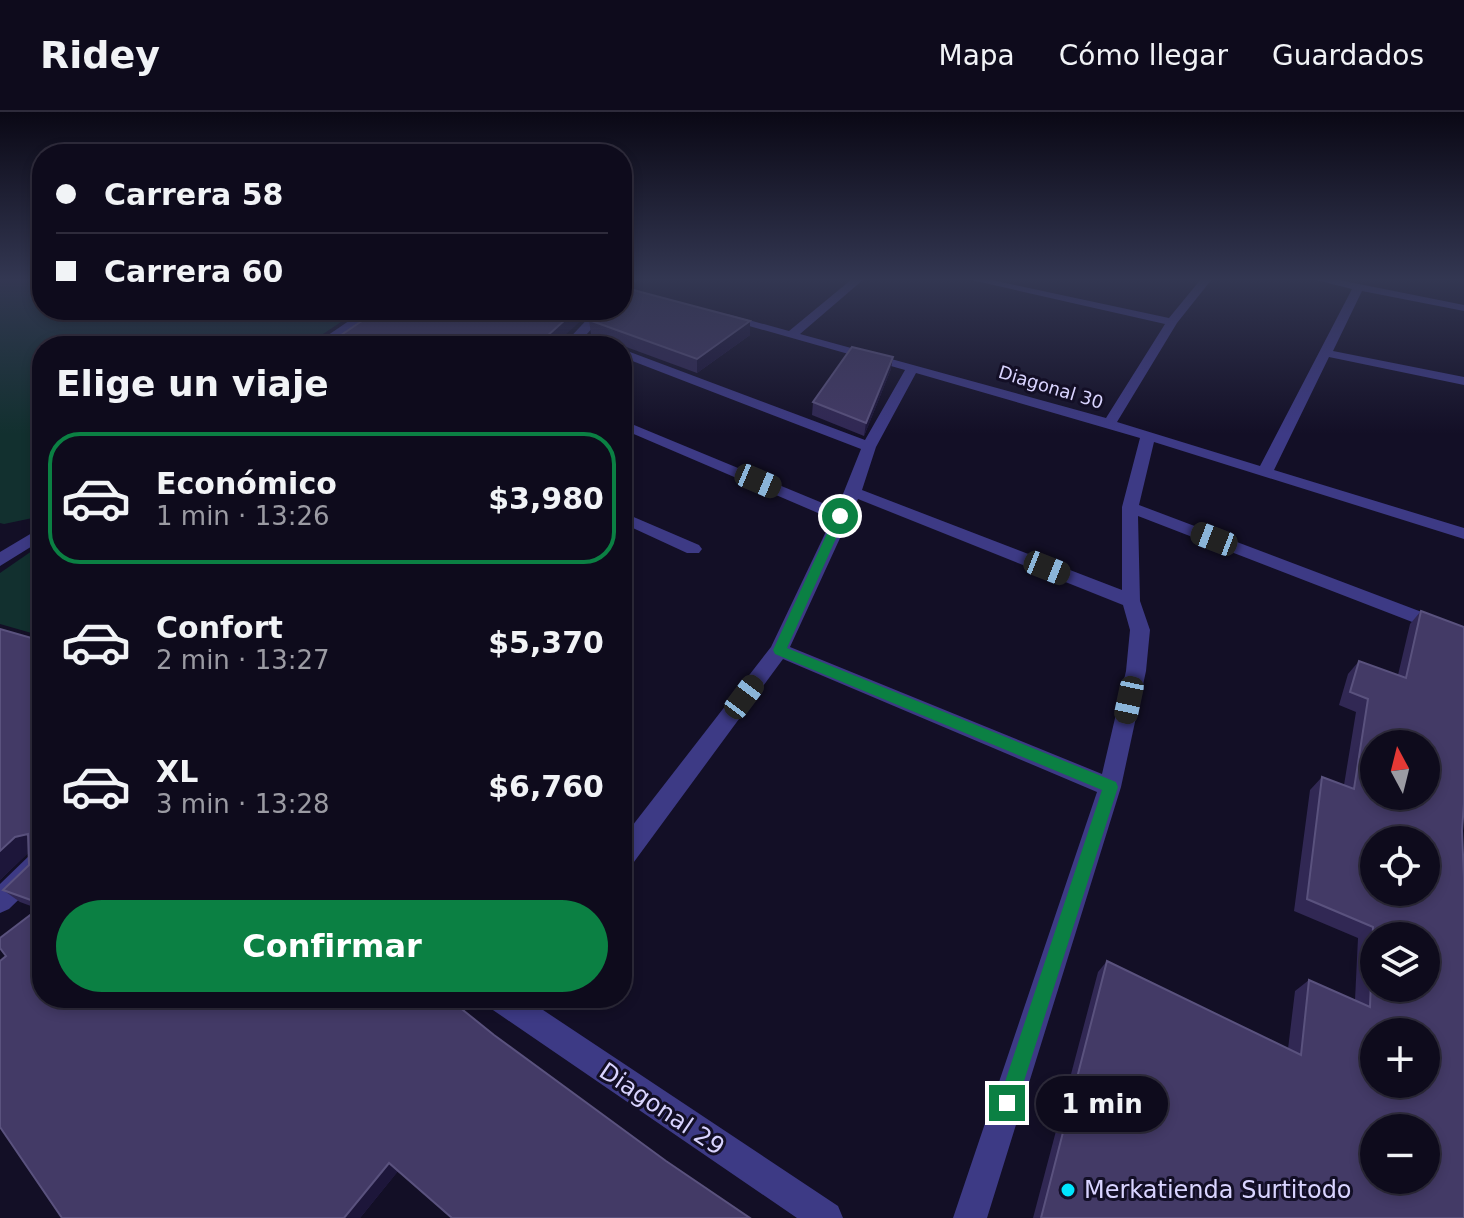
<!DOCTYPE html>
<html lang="es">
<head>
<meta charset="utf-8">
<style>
	body { margin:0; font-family:"DejaVu Sans",sans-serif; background:#1c1929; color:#f1f3f6; height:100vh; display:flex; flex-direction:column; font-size:30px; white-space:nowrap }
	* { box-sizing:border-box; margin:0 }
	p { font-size:26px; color:#9b9ba3 }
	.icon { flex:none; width:44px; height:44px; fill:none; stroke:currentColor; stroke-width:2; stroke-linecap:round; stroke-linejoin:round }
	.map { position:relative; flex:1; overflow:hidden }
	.drawer { position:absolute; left:32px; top:224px; width:600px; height:672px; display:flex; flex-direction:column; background:#0e0b1c; border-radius:32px; box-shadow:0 4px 12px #0003,0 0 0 2px #2e2b3b }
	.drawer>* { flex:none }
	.guide { position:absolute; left:32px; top:32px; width:600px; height:176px; border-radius:32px; box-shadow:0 4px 12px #0003,0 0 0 2px #2e2b3b; display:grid; align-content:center; height:176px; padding:0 24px; background:#0e0b1c }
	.needle { width:52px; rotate:353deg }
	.controls { position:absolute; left:1360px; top:618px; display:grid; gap:16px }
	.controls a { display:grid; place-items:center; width:80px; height:80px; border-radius:50%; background:#0e0b1c; box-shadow:0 4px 12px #0003,0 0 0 2px #2e2b3b; font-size:40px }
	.end { position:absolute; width:36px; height:36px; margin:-18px; border:10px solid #0b8043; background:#fff; box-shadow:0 0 0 4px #fff }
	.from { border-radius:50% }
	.bubble { position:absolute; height:56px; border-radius:28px; background:#0e0b1c; box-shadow:0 4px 12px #0003,0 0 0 2px #2e2b3b; font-size:26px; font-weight:800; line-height:56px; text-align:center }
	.car { position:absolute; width:24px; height:48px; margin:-24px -12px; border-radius:10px; box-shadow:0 0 6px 2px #0007; background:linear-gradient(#222 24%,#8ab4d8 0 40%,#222 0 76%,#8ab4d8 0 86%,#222 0) }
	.guide b { display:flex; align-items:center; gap:28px; height:76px; font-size:30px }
	.guide b+b { border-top:2px solid #2e2b3b }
	.guide i { width:20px; height:20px; background:#f1f3f6 }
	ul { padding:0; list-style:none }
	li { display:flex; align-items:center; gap:24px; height:132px; margin:0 16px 12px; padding:0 8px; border:4px solid transparent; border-radius:32px }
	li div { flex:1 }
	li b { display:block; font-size:30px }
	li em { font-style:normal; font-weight:800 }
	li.on { border-color:#0b8043 }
	li>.icon { width:72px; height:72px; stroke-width:1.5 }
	h2 { padding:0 24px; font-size:36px; line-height:96px }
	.button { display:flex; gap:16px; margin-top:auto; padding:16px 24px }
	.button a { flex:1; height:92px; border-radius:48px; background:#0b8043; color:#fff; font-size:32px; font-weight:800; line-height:92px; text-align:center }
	header { display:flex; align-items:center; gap:48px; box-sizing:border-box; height:112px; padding:0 40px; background:#0e0b1c; border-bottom:2px solid #2e2b3b }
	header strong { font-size:38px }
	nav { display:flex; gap:44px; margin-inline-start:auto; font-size:28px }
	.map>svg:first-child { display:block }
	.green { fill:#12302f }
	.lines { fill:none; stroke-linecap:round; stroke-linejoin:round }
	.minor { fill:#3d3a85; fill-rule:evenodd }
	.wall { fill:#312854 }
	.shaded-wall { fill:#1d163a }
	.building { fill:#433a66; stroke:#5a527e; stroke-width:2; fill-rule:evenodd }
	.route { fill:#0b8043 }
	.poi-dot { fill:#00e5ff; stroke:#130f26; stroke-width:3 }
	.labels { text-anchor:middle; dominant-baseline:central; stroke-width:6; stroke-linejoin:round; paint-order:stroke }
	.far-street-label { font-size:18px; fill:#d9d4ff; stroke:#130f26 }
	.near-street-label { font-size:24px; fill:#d9d4ff; stroke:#130f26 }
	.near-poi-label { font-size:24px; fill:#d9d4ff; stroke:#130f26; text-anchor:start }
</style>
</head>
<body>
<header>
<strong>Ridey</strong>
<nav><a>Mapa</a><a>Cómo llegar</a><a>Guardados</a></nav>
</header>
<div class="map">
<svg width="1464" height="1106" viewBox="0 0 1464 1106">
	<rect width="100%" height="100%" fill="#130f26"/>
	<path class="green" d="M 0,167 L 42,167 L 42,198 L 359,198 L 305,234 L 42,234 L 42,404 L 4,412 L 0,411 Z
		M 42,432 L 42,524 L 0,512 L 0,461 Z"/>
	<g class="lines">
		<path class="minor" d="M 627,167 L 638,167 L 622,182 L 622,172 Z
			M 852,167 L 864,167 L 800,222 L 1106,306 L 1165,212 L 967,167 L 987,167 L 1169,206 L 1201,167 L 1212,167 L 1177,211 L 1117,310 L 1260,354 L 1352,177 L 1312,167 L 1334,167 L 1464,193 L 1464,199 L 1362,179 L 1333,239 L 1464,265 L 1464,273 L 1329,245 L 1274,358 L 1464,416 L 1464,427 L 1154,330 L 1139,393 L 1464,516 L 1464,530 L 1138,404 L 1140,489 L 1150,518 L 1146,559 L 1121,675 L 987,1106 L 953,1106 L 1097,680 L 783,547 L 631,754 L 622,757 L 622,727 L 771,535 L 832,407 L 622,317 L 622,308 L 837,397 L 861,337 L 622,245 L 622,237 L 865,328 L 905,258 L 721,206 L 727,202 L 789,219 ZM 916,261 L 1140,326 L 1122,395 L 1122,478 L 862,378 L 876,335 ZM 858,387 L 1123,493 L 1130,518 L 1126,559 L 1102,662 L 790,535 Z
			M 365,198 L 379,198 L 326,234 L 312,234 Z
			M 596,198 L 609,198 L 586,223 L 609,234 L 592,234 L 580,229 L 575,234 L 562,234 Z
			M 622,400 L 699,433 L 702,437 L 699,441 L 687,441 L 622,411 Z
			M 42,415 L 42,428 L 0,454 L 0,440 Z
			M 42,737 L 42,765 L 9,797 L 0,801 L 0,772 L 33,740 Z
			M 486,886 L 525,886 L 838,1094 L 843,1106 L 797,1106 L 490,896 Z"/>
	</g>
	<path class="wall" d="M 589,208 L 750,209 L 750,223 L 697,261 L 591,222 Z
		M 891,257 L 864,324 L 812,303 L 813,290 Z
		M 1421,499 L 1462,719 L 1464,1106 L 1033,1106 L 1098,860 L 1107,849 L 1288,937 L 1295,879 L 1309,868 L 1355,888 L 1358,826 L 1294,799 L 1310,678 L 1322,665 L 1344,673 L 1356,600 L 1339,593 L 1348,562 L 1359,549 L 1398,563 L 1410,512 Z
		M 42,529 L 42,886 L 398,1059 L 360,1106 L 62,1106 L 6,844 L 39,797 L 20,790 L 3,778 L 29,753 L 29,740 L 0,768 Z"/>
	<path class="shaded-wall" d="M 576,198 L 593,198 L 553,234 L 536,234 Z
		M 750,209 L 750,223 L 697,261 L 697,247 Z
		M 893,245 L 891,257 L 864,324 L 866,311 Z
		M 28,722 L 31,738 L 0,768 L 0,739 L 15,725 Z
		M 389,1051 L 399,1058 L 360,1106 L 344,1106 Z"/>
	<path class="building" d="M 622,175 L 750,209 L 697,247 L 589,208 L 599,198 L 622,198 Z
		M 378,198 L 576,198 L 536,234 L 325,234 Z
		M 852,235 L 893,245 L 866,311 L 813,290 Z
		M 1421,499 L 1464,515 L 1464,691 L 1462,719 L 1464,766 L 1464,1106 L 1041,1106 L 1107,849 L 1301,943 L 1309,868 L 1370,895 L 1373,815 L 1307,787 L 1322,665 L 1354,677 L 1368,587 L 1350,580 L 1359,549 L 1406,566 ZM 1374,632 L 1426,632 L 1426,684 L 1374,684 ZM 1374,728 L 1426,728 L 1426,780 L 1374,780 ZM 1374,824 L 1426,824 L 1426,876 L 1374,876 ZM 1374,920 L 1426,920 L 1426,972 L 1374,972 ZM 1374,1016 L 1426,1016 L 1426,1068 L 1374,1068 Z
		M 0,517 L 42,529 L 42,792 L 3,778 L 29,753 L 28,722 L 15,725 L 0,739 Z
		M 42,794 L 42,886 L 448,886 L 494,923 L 666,1049 L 750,1106 L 452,1106 L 389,1051 L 344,1106 L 62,1106 L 0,1015 L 0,849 L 6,844 L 0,836 L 0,826 Z"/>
	<linearGradient id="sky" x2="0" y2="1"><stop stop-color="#0a0815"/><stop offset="0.52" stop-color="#333752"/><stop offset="1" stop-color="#333752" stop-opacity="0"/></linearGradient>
	<rect width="1464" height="322" fill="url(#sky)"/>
	<path class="route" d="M 836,402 L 846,404 L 787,536 L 1116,670 L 1118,675 L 1017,991 L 1014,998 L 1007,1001 L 1000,998 L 998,991 L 1102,678 L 775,542 L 773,538 Z"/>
	<circle class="poi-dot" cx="1068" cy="1078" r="8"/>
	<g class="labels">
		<g class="far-street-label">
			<text transform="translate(1051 275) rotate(17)">Diagonal 30</text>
		</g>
		<g class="near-street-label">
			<text transform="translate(662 997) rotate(34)">Diagonal 29</text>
		</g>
		<g class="near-poi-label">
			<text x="1084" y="1078">Merkatienda Surtitodo</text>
		</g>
	</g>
</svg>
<div class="controls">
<a><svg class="needle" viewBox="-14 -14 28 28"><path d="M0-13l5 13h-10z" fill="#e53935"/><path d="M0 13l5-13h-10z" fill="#9b9ba3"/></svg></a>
<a><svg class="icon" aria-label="locate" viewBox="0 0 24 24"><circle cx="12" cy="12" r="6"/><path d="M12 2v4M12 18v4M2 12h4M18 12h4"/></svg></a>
<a><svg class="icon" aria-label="layers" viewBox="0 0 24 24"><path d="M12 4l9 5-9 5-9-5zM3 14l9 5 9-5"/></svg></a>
<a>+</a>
<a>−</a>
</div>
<i class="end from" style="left:840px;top:404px"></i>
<i class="end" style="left:1007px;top:991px"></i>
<div class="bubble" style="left:1036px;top:964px;width:132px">1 min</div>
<i class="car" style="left:758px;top:369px;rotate:113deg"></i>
<i class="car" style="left:1214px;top:427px;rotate:291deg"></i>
<i class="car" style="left:1047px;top:456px;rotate:112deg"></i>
<i class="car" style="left:744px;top:585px;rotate:37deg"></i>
<i class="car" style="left:1129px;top:588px;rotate:192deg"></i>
<div class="guide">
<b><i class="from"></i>Carrera 58</b>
<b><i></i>Carrera 60</b>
</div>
<section class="drawer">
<h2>Elige un viaje</h2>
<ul>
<li class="on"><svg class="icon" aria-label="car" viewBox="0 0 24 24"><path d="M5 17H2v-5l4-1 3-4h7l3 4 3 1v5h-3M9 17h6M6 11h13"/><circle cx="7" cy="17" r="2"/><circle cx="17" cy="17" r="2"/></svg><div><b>Económico</b><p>1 min · 13:26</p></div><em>$3,980</em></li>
<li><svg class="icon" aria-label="car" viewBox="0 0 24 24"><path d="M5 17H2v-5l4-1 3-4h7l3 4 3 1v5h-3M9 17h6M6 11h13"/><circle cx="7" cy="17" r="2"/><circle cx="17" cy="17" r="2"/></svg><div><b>Confort</b><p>2 min · 13:27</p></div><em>$5,370</em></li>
<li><svg class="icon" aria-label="car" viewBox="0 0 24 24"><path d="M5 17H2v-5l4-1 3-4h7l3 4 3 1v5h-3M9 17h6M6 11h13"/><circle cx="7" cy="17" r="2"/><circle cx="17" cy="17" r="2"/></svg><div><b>XL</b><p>3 min · 13:28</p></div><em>$6,760</em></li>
</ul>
<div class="button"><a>Confirmar</a></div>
</section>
</div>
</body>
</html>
